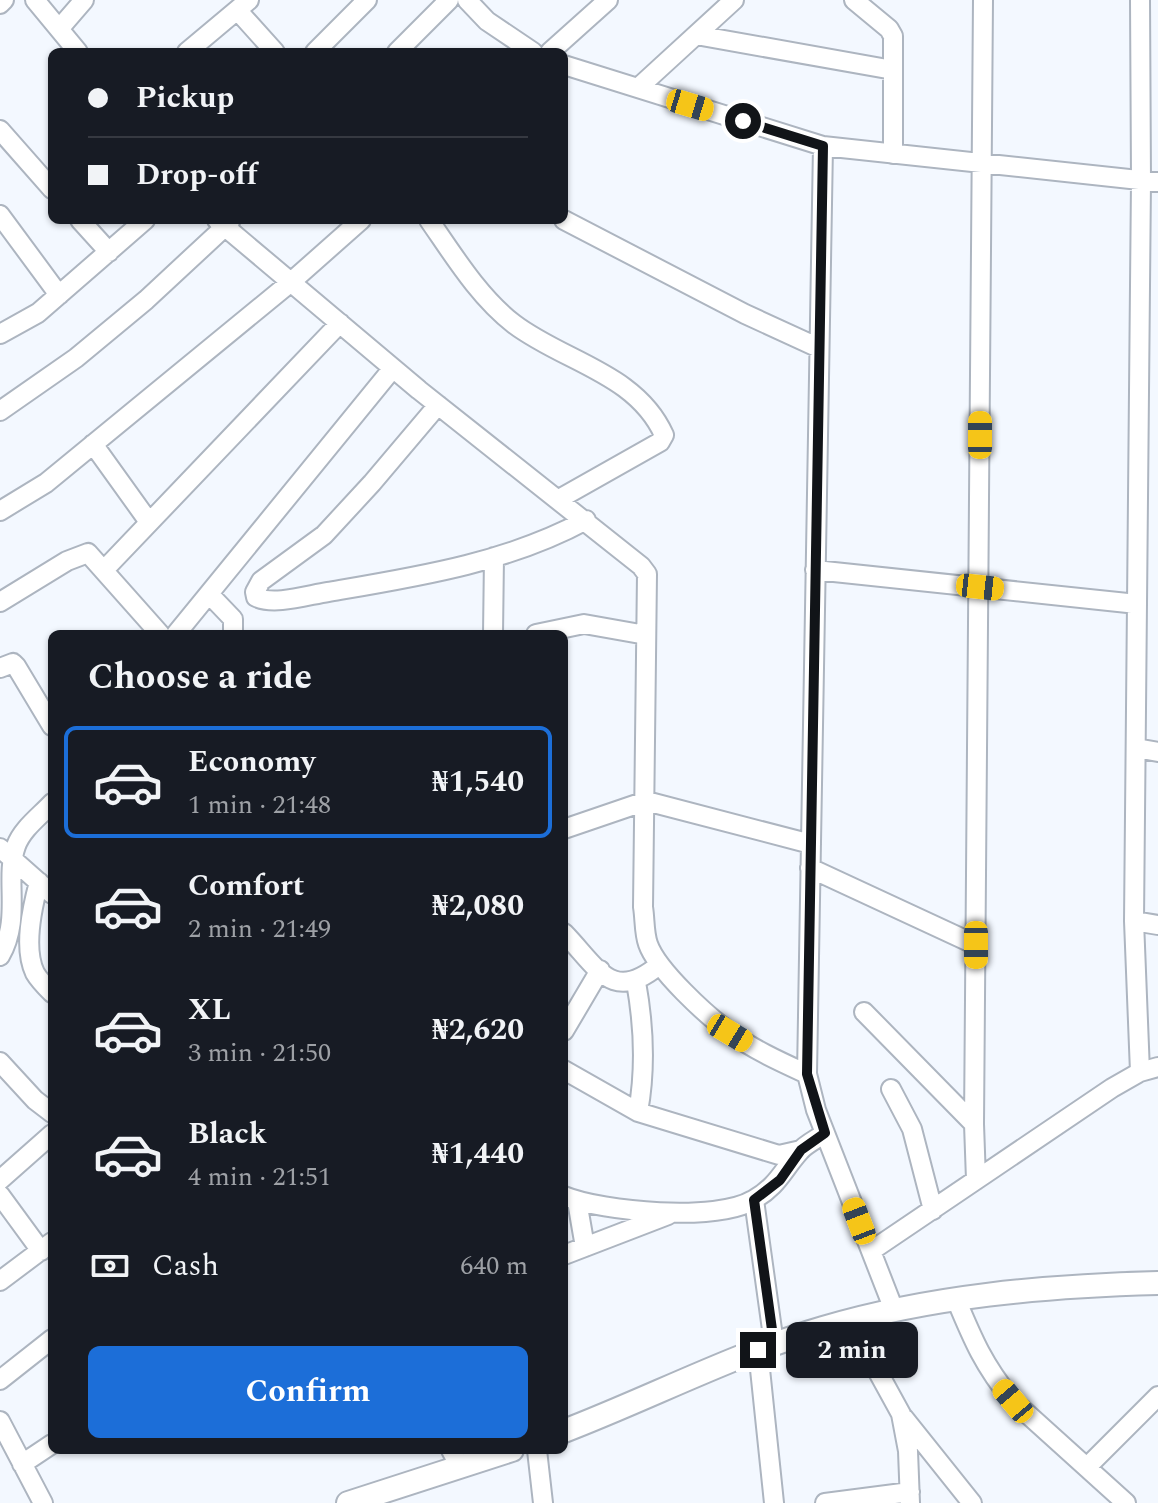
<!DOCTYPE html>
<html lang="en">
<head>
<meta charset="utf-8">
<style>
	body { margin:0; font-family:Spectral,serif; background:#242831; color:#f1f3f6; height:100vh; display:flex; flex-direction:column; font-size:30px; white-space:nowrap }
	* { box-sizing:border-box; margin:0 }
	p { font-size:26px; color:#9ea1a6 }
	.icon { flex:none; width:44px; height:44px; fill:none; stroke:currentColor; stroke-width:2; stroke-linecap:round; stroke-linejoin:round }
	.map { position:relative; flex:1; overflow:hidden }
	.sheet { position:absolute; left:48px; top:630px; width:520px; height:824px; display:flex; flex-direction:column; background:#171b24; border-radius:12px; box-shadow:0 2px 6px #0004 }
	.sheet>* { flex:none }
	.guide { position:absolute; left:48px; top:48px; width:520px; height:176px; border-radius:12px; box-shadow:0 2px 6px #0004; display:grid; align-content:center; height:176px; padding:0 40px; background:#171b24 }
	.end { position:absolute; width:36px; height:36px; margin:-18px; border:10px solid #111418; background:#fff; box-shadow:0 0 0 4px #fff }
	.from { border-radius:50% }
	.bubble { position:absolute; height:56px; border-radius:12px; background:#171b24; box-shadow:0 2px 6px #0004; font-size:26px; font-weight:700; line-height:56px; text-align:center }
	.car { position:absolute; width:24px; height:48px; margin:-24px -12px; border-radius:10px; box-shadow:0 0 6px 2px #0007; background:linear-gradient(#f5c518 24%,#345 0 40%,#f5c518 0 76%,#345 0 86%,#f5c518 0) }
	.guide b { display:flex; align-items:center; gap:28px; height:76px; font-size:30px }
	.guide b+b { border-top:2px solid #363941 }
	.guide i { width:20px; height:20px; background:#f1f3f6 }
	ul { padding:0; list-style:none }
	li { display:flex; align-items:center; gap:24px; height:112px; margin:0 16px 12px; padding:0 24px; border:4px solid transparent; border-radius:12px }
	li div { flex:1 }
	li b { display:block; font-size:30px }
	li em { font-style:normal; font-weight:700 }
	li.on { border-color:#1c6ed8 }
	li>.icon { width:72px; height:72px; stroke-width:1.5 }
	h2 { padding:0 40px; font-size:36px; line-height:96px }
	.pay { display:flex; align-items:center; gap:20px; height:88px; padding:0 40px; font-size:30px }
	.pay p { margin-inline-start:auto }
	.button { display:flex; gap:16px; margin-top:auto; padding:16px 40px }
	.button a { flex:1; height:92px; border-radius:12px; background:#1c6ed8; color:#fff; font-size:32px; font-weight:700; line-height:92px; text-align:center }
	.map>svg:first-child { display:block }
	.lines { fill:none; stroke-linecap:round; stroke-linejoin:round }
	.minor-casing { stroke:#adb5c0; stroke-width:22 }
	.major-casing { stroke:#adb5c0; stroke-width:26 }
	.minor { stroke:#fff; stroke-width:18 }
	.major { stroke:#fff; stroke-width:22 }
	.route { stroke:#111418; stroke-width:10 }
</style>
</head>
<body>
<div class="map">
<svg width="1158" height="1503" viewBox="0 0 1158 1503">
	<rect width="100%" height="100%" fill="#f3f8ff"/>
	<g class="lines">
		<defs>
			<path id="minor" d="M 35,0 L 78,52
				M 467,0 L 487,21 L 533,52
				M 854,0 L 889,29 L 893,36 L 893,154
				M 0,4 L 4,0
				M 238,11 L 275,52
				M 59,29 L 84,0
				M 696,35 L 893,70
				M 187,52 L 249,0
				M 315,52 L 367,0
				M 397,52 L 449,0
				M 550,52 L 608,0
				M 564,65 L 823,146 L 1158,182
				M 638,88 L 734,0
				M 0,130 L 52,189
				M 823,146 L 807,1074 L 816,1110 L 894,1310
				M 0,215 L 59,295
				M 80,220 L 109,252
				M 217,220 L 419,390 L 641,566 L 647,574 L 643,907 C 645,919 644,933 648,944 C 657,970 707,1016 731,1033 C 754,1050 781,1062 807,1074
				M 429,220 C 454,256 479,297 514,324 C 564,362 636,373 664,435 L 660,442 L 559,499
				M 564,220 L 745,314 L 819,348
				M 0,334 L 38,313 L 145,220
				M 438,405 L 372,483 L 324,535 L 261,581 L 255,592 L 256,597 C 274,606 308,595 328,592 C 416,577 507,563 586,520
				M 0,411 L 76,358 L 146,300 L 230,222
				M 93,444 L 149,522
				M 0,511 L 46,483 L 291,282 L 361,220
				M 104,570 L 340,323
				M 815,570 L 1137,604
				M 210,595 L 233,619 L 233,634
				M 0,602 L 67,561 L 88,553 L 160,634
				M 176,634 L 393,368
				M 493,634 L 494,557
				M 536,634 L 584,624 L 646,635
				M 0,668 L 13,663 L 16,666 L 52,726
				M 1136,748 L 1158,752
				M 564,829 L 646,801 L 811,844
				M 0,848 L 52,894
				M 810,868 L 976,945
				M 39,882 C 32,908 23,948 35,973 C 39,980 46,987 52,993
				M 1134,921 L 1158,925
				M 564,933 C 598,968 612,1004 659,965
				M 0,956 C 22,918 4,879 16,846 C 22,829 40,816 52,803
				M 636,982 C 644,1026 646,1068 638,1112
				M 864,1012 L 974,1124
				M 564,1031 L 600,970
				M 0,1062 L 35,1100 L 52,1113
				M 564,1070 L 638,1112 L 779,1155 L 801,1150
				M 1140,1072 L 1134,921 L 1141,180 L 1140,0
				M 891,1089 L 912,1129 L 933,1210
				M 0,1180 L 52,1134
				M 976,1180 L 974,1124 L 983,0
				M 0,1195 L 41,1251
				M 564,1196 C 603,1212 717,1222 753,1200 C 778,1186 782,1171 800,1151 C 806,1144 817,1139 825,1133
				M 754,1200 L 774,1344
				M 577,1201 L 585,1247
				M 871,1251 L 1112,1088 L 1140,1072 L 1158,1067
				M 564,1255 L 668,1215
				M 0,1281 L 52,1242
				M 956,1299 C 973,1340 984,1366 1013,1401 L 1126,1503
				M 850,1321 L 901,1414 L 908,1451 L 910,1503
				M 758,1350 L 774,1503
				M 0,1380 L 52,1339
				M 904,1418 L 972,1503
				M 0,1421 L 43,1503
				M 451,1450 L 460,1467
				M 537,1450 L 543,1503
				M 22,1464 L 52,1444
				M 1087,1467 L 1158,1396
				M 825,1503 L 910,1492"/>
			<path id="major" d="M 564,1431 C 650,1398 734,1354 823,1328 C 931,1296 1046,1286 1158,1283
				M 348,1503 L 512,1450"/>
		</defs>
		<use href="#minor" class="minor-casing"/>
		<use href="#major" class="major-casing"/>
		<use href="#minor" class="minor"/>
		<use href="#major" class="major"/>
	</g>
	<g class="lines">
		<path class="route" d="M 743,121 L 823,146 L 807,1074 L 825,1133 L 801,1150 L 780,1180 L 754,1200 L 774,1344 L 758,1350"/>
	</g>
</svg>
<i class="end from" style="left:743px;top:121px"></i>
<i class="end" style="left:758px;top:1350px"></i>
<div class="bubble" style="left:786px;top:1322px;width:132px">2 min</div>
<i class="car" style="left:690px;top:105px;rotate:107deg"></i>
<i class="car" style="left:980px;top:435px;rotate:0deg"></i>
<i class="car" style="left:980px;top:587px;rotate:96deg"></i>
<i class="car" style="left:976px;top:945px;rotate:180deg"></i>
<i class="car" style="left:730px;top:1033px;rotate:121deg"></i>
<i class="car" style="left:859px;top:1221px;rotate:339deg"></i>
<i class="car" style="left:1013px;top:1401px;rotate:320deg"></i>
<div class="guide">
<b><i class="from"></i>Pickup</b>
<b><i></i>Drop-off</b>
</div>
<section class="sheet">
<h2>Choose a ride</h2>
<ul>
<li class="on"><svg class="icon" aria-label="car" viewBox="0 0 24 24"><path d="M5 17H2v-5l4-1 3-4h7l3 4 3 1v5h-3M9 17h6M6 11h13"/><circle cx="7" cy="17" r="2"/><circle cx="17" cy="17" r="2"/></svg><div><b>Economy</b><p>1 min · 21:48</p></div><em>₦1,540</em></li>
<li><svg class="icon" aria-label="car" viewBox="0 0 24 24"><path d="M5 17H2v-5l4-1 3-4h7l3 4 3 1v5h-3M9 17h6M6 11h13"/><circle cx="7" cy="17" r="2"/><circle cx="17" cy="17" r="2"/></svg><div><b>Comfort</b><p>2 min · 21:49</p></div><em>₦2,080</em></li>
<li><svg class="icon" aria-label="car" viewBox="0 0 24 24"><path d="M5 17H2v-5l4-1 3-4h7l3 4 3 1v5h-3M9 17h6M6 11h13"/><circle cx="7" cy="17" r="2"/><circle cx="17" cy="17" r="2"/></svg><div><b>XL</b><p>3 min · 21:50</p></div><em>₦2,620</em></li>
<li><svg class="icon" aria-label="car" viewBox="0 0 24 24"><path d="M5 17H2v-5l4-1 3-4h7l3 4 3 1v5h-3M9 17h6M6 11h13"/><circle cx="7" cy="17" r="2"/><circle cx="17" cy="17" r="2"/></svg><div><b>Black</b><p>4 min · 21:51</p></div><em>₦1,440</em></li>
</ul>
<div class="pay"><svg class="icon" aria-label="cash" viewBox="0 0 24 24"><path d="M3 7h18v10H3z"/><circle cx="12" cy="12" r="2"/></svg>Cash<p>640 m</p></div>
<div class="button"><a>Confirm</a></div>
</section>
</div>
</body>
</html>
